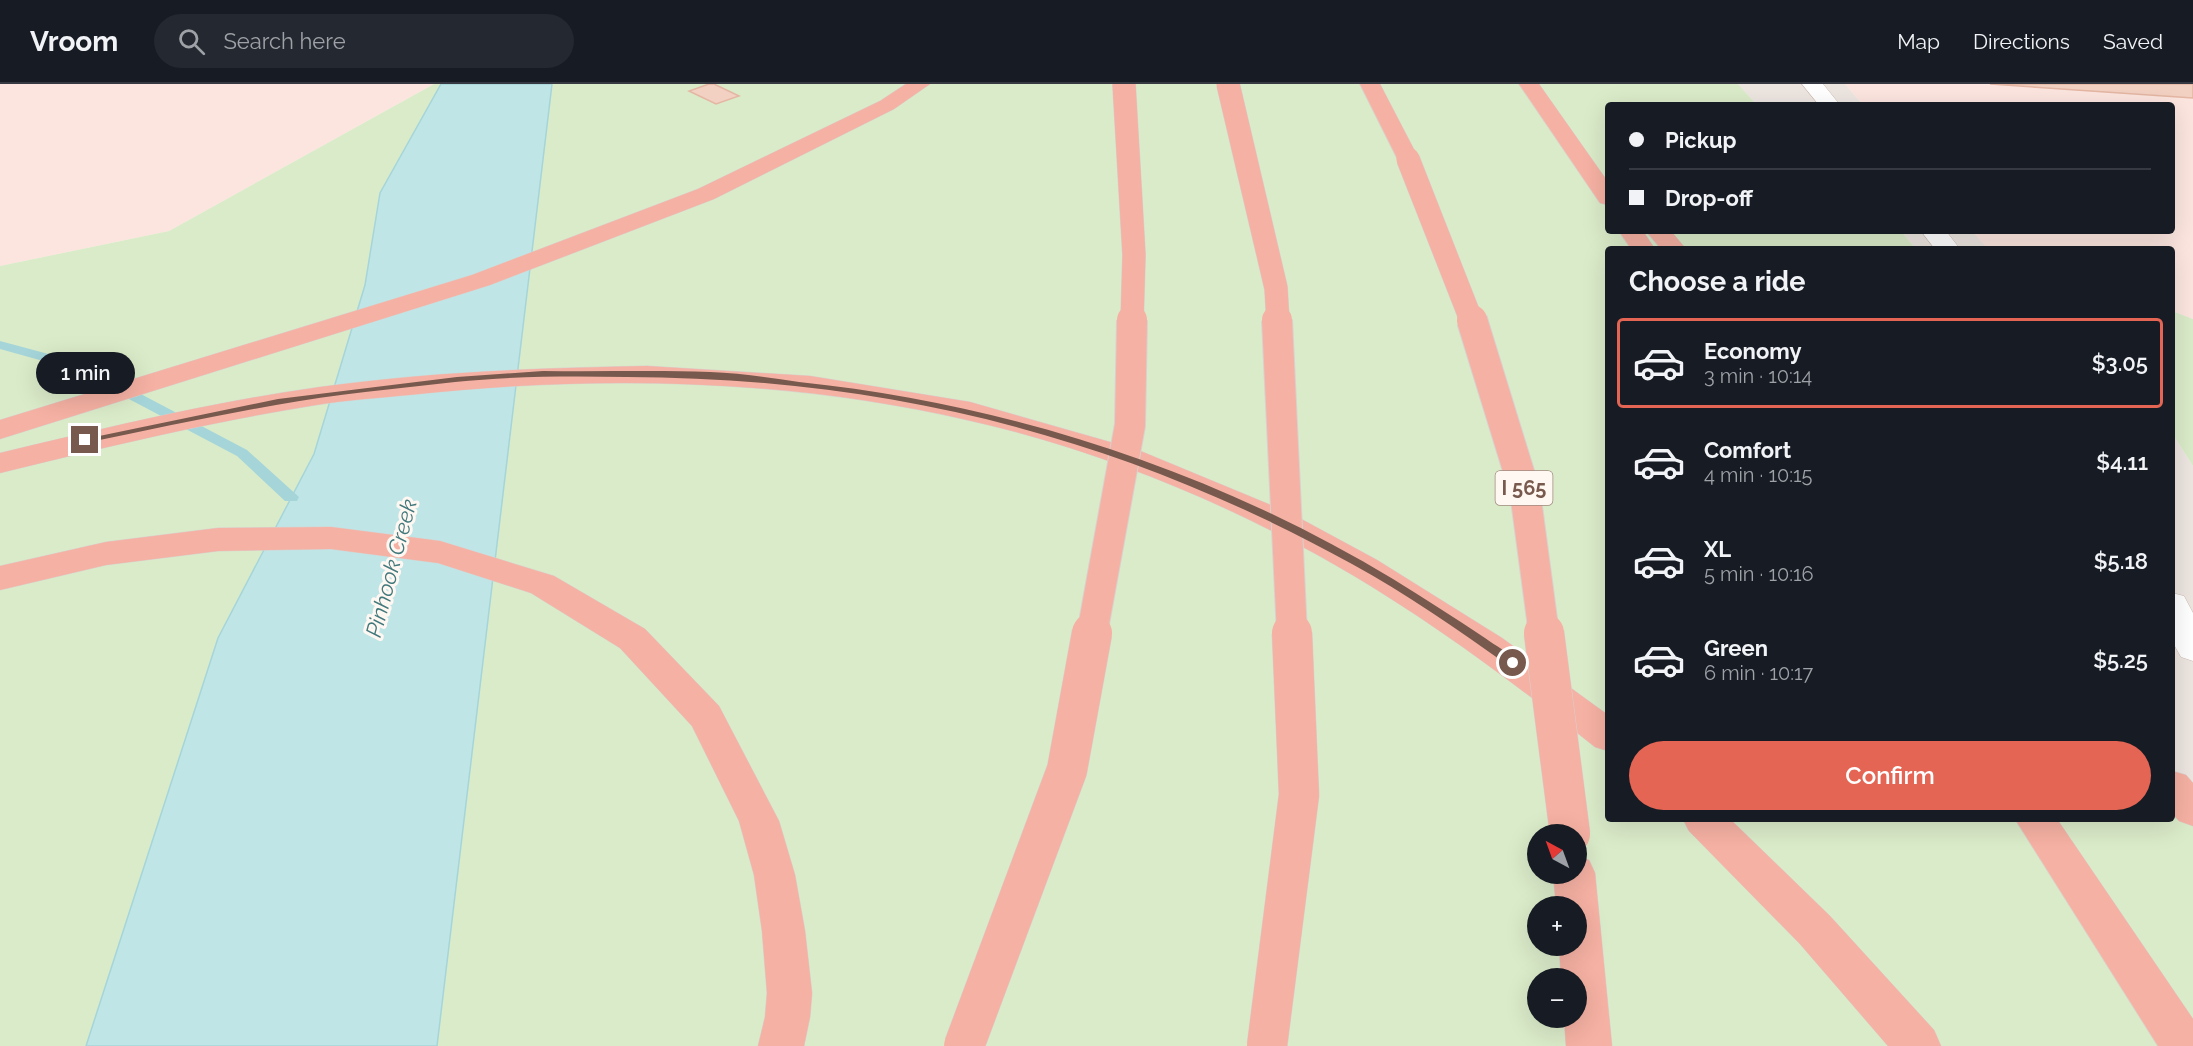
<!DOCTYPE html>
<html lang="en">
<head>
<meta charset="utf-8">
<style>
	body { margin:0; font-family:Raleway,sans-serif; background:#242831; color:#f1f3f6; height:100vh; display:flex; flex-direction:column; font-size:22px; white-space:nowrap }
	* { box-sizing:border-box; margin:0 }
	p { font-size:20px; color:#9ea1a6 }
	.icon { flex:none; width:33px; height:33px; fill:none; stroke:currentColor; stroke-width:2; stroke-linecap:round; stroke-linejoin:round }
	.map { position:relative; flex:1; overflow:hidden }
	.side { position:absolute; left:1605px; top:162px; width:570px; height:576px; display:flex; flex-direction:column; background:#171b24; border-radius:6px; box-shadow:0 6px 24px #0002 }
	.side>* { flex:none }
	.banner { position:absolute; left:1605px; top:18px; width:570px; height:132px; border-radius:6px; box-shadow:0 6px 24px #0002; display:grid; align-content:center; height:132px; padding:0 24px; background:#171b24 }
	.needle { width:39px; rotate:319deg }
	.buttons { position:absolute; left:1527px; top:740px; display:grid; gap:12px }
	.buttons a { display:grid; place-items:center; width:60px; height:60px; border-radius:50%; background:#171b24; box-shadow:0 6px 24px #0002; font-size:30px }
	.end { position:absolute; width:27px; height:27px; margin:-14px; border:8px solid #78594d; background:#fff; box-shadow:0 0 0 3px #fff }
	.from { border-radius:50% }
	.bubble { position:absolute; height:42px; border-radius:21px; background:#171b24; box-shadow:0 6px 24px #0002; font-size:20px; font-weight:600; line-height:42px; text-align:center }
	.banner b { display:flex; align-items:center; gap:21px; height:57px; font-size:22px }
	.banner b+b { border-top:2px solid #363941 }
	.banner i { width:15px; height:15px; background:#f1f3f6 }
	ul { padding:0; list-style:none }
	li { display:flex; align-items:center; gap:18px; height:90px; margin:0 12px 9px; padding:0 12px; border:3px solid transparent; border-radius:6px }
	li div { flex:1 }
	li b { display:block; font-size:22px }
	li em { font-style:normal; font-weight:600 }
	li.selected { border-color:#e46553 }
	li>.icon { width:54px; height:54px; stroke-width:1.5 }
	h2 { padding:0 24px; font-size:27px; line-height:72px }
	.action { display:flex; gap:12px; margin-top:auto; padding:12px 24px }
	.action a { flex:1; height:69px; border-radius:36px; background:#e46553; color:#fff; font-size:24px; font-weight:600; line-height:69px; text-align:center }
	header { display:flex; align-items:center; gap:36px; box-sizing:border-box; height:84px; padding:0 30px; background:#171b24; border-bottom:2px solid #363941 }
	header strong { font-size:28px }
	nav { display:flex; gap:33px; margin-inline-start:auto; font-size:21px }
	.search { width:420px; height:54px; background:#242831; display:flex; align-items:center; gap:15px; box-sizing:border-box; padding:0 21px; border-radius:33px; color:#9ea1a6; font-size:22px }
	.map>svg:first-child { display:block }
	.commercial { fill:#fce5df }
	.industrial { fill:#ece5e0 }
	.green { fill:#daebc9; fill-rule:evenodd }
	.water { fill:#bfe5e7; stroke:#a5d5d9; stroke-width:1.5 }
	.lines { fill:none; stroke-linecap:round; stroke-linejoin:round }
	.stream { fill:#a5d5d9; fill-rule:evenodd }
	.building { fill:#f2d1c3; stroke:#e4b6a3; stroke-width:1.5 }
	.street-casing { stroke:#cfbbb0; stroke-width:1 }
	.highway-casing { stroke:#d9d1cd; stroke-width:1 }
	.street { fill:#fff; fill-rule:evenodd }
	.highway { fill:#f5b1a3; fill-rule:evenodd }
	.highway-bridge-far2-casing { stroke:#d9d1cd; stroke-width:24; stroke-linecap:butt }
	.highway-bridge-far1-casing { stroke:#d9d1cd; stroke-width:32; stroke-linecap:butt }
	.highway-bridge-casing { stroke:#d9d1cd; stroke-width:41; stroke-linecap:butt }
	.highway-bridge-far2 { stroke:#f5b1a3; stroke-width:23 }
	.highway-bridge-far1 { stroke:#f5b1a3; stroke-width:30 }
	.highway-bridge { stroke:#f5b1a3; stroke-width:40 }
	.route { fill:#78594d }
	.labels { text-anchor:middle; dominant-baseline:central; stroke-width:6; stroke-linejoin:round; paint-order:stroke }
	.shield { fill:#fff8f2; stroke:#a0897e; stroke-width:1.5 }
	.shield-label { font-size:20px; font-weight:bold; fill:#78594d }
	.water-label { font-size:22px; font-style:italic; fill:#40787c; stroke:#fff8f2 }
</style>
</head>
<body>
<header>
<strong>Vroom</strong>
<div class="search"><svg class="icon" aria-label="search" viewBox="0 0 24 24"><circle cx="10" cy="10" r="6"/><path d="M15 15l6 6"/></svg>Search here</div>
<nav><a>Map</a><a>Directions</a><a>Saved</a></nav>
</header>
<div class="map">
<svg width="2193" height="962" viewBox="0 0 2193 962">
	<rect width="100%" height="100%" fill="#fdf4eb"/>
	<path class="commercial" d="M 0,0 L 434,0 L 169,147 L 0,182 Z
		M 1845,0 L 2193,0 L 2193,235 L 2172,227 L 2172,165 L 1992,165 L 1986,163 L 1972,147 L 2172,147 L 2172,21 L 1863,21 Z"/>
	<path class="industrial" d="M 1738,0 L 1845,0 L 1863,21 L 1757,21 Z
		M 1901,147 L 1972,147 L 1988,165 L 1916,165 Z
		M 2172,349 L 2193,382 L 2193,731 L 2172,680 Z"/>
	<path class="green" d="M 434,0 L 441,0 L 380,109 L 365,201 L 314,370 L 218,554 L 86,962 L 0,962 L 0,182 L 169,147 Z
		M 552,0 L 1738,0 L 1757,21 L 1608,21 L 1608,147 L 1901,147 L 1916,165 L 1608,165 L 1608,735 L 2172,735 L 2172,680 L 2193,731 L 2193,962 L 437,962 ZM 1538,750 L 1576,750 L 1576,789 L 1538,789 ZM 1538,822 L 1576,822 L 1576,861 L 1538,861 ZM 1538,894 L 1576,894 L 1576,933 L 1538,933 Z
		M 2172,227 L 2193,235 L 2193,382 L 2172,349 Z"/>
	<path class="water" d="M 441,0 L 552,0 L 437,962 L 86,962 L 218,554 L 314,370 L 365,201 L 380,109 Z"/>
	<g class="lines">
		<path class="stream" d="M 0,257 L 82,279 L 247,366 L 299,413 L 297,417 L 285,417 L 237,372 L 72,285 L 0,265 Z"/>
	</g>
	<path class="building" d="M 709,0 L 714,0 L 739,12 L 716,20 L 689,7 Z
		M 1990,0 L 2193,0 L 2193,14 Z"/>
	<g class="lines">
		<defs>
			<path id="street" d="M 1802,0 L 1823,0 L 1840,21 L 1819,21 Z
				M 1921,147 L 1946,147 L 1960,165 L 1935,165 Z
				M 2172,509 L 2184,512 L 2193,529 L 2193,577 L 2181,573 L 2172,557 Z"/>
			<path id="highway" d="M 906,0 L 930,0 L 894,25 L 714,115 L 490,201 L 0,355 L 0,336 L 472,191 L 698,105 L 880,17 Z
				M 1360,0 L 1380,0 L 1419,75 L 1416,80 L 1400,80 Z
				M 1519,0 L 1539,0 L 1608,98 L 1608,121 L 1600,119 Z
				M 1619,147 L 1643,147 L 1655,165 L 1631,165 Z
				M 1646,147 L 1671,147 L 1686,165 L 1661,165 Z
				M 647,282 L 810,292 L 970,318 L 1138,366 L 1290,429 L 1377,476 L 1502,554 L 1608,631 L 1608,667 L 1595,663 C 1493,582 1387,504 1270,446 C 1175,398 1071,359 967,336 C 785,294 593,291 409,311 C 378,314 346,316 316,321 C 209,338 105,363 0,389 L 0,369 C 106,344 212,318 320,303 C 429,288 538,284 647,282 Z
				M 331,443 L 440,457 L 554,492 L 645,545 L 719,622 L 779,737 L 795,791 L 805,847 L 812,909 L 810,933 L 804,962 L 758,962 L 765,933 L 767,909 L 762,847 L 754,791 L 739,737 L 692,642 L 620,564 L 531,509 L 438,479 L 331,465 L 218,467 L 106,481 L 0,506 L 0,482 L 106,458 L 218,444 Z
				M 2172,687 L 2186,691 L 2193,699 L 2193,742 L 2179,737 L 2172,729 Z
				M 1683,735 L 1730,735 L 1830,832 L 1934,946 L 1941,962 L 1888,962 L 1800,860 L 1689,747 Z
				M 2015,735 L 2057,735 L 2193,935 L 2193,962 L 2158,962 Z
				M 1576,772 L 1589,776 L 1595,789 L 1612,962 L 1566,962 L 1564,933 L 1576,933 L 1576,894 L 1561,894 L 1559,861 L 1576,861 L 1576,822 L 1556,822 L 1553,789 L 1576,789 Z"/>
		</defs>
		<use href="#street" class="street-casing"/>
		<use href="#highway" class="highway-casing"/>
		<use href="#street" class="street"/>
		<use href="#highway" class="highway"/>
		<defs>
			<path id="highway-bridge-far2" d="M 1124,0 L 1134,171 L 1132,238
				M 1228,0 L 1276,204 L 1278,238
				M 1408,75 L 1472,238"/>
			<path id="highway-bridge-far1" d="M 1277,236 L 1292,550
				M 1472,236 L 1525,408 L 1544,550
				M 1092,550 L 1130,341 L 1132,236"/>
			<path id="highway-bridge" d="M 1544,549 L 1570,750
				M 964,962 L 1067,686 L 1092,549
				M 1267,962 L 1299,711 L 1292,549"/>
		</defs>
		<use href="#highway-bridge-far2" class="highway-bridge-far2-casing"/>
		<use href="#highway-bridge-far1" class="highway-bridge-far1-casing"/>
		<use href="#highway-bridge" class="highway-bridge-casing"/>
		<use href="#highway-bridge-far2" class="highway-bridge-far2"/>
		<use href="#highway-bridge-far1" class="highway-bridge-far1"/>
		<use href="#highway-bridge" class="highway-bridge"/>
	</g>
	<path class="route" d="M 543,287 C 599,288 655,286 710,288 C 740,289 770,294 799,298 C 1009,320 1212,386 1393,495 C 1424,514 1455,534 1485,554 C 1496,562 1510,569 1518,579 L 1517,582 L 1509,582 C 1458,546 1407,510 1352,480 C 1122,353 890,294 627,293 C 569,292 512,292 455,298 C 395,305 335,310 276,321 C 212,332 148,346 85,359 L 80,356 L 278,315 L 457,293 Z"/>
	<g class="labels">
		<rect class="shield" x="1495.5" y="387" width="57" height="34" rx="4.5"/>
		<g class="shield-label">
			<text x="1524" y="404">I 565</text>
		</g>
		<g class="water-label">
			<text transform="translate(391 484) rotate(-75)">Pinhook Creek</text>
		</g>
	</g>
</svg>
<div class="buttons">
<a><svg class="needle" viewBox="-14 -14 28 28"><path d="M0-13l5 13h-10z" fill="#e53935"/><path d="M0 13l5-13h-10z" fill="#9ea1a6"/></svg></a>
<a>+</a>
<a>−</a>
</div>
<i class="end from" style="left:1513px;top:579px"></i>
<i class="end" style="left:85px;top:356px"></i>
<div class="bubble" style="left:36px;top:268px;width:99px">1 min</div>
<div class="banner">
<b><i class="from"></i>Pickup</b>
<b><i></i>Drop-off</b>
</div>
<section class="side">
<h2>Choose a ride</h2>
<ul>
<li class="selected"><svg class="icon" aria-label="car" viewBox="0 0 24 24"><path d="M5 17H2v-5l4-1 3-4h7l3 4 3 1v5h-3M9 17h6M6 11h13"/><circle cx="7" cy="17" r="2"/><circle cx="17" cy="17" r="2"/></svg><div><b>Economy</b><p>3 min · 10:14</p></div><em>$3.05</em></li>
<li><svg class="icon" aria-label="car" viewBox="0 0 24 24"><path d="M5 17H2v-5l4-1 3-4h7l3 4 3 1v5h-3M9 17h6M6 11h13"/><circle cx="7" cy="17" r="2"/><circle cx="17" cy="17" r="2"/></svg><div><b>Comfort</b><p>4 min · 10:15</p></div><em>$4.11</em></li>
<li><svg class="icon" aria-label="car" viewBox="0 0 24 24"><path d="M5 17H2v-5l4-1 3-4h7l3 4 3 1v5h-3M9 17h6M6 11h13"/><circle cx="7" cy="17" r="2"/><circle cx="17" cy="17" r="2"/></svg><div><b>XL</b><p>5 min · 10:16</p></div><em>$5.18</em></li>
<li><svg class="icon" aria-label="car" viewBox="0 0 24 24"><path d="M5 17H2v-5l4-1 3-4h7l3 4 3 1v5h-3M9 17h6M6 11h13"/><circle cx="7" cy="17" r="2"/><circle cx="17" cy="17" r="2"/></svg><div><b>Green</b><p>6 min · 10:17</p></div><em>$5.25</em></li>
</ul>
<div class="action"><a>Confirm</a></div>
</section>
</div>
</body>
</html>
